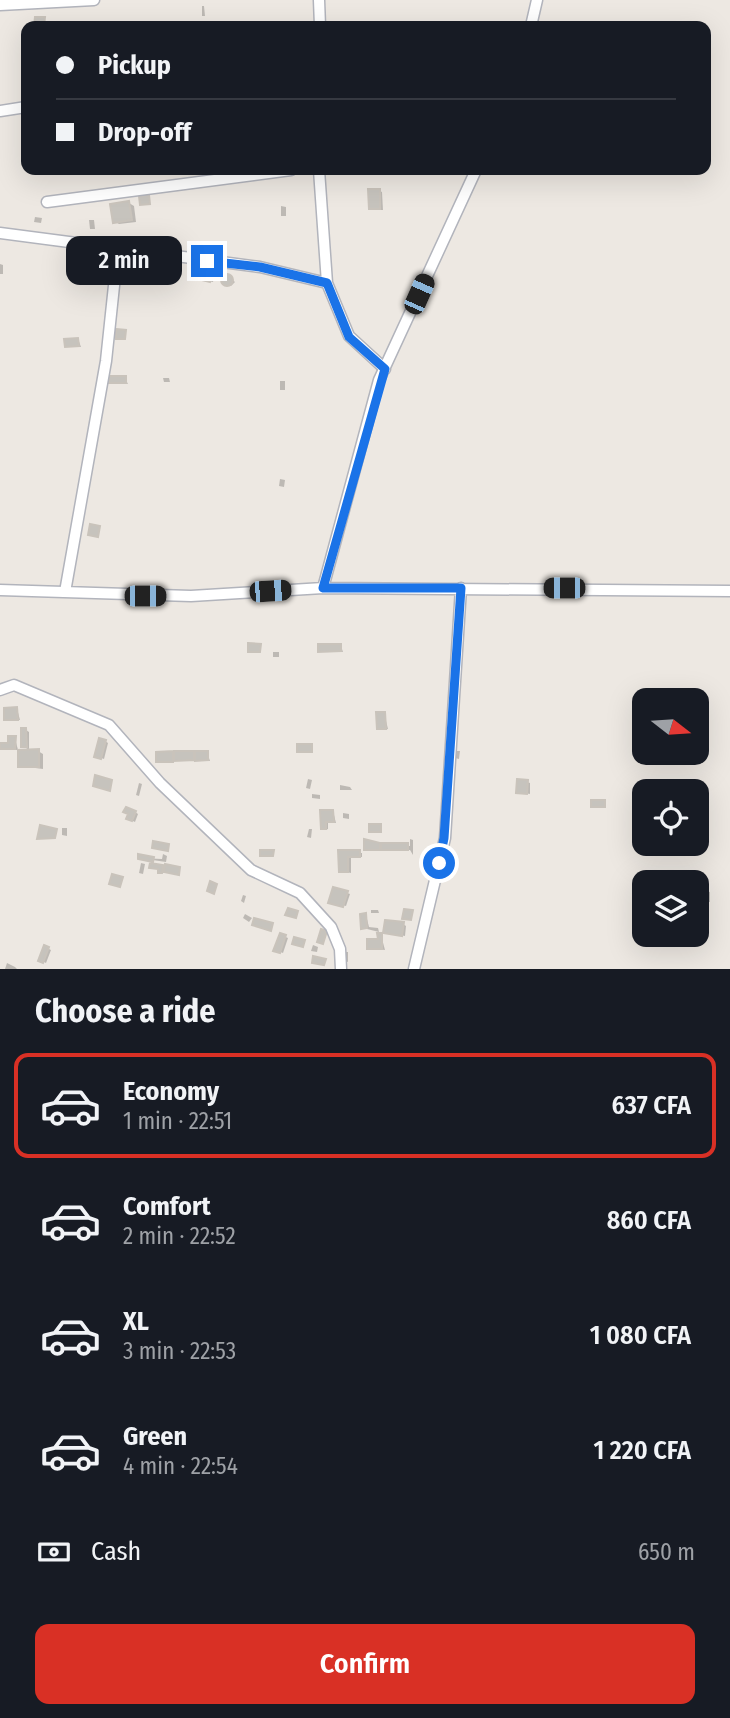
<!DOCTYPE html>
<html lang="en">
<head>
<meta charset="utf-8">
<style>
	body { margin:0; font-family:"Fira Sans Condensed",sans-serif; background:#242831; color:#f1f3f6; height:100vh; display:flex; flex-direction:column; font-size:26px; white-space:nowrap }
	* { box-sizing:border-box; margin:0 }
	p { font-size:23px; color:#9ea1a6 }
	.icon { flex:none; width:38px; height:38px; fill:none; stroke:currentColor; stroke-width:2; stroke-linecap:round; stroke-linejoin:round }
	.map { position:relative; height:969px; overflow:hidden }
	.drawer { display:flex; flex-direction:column; background:#171b24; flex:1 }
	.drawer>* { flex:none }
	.hud { position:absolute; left:21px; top:21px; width:690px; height:154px; border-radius:14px; box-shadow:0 7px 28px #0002; display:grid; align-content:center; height:154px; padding:0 35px; background:#171b24 }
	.needle { width:46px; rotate:107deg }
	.controls { position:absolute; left:632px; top:688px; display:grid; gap:14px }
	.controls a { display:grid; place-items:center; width:77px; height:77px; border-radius:14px; background:#171b24; box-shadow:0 7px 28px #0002; font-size:35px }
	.end { position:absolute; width:32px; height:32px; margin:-16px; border:9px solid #1a73e8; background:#fff; box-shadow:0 0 0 4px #fff }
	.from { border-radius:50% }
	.bubble { position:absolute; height:49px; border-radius:14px; background:#171b24; box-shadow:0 7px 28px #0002; font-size:23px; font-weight:600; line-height:49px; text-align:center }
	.car { position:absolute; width:21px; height:42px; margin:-21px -10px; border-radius:9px; box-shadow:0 0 5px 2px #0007; background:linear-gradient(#222 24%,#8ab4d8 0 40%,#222 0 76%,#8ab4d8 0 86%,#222 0) }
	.hud b { display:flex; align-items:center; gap:24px; height:66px; font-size:26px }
	.hud b+b { border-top:2px solid #363941 }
	.hud i { width:18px; height:18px; background:#f1f3f6 }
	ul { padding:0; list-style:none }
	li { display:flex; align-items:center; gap:21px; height:105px; margin:0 14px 10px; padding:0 21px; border:4px solid transparent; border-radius:14px }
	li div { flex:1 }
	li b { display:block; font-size:26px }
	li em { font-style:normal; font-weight:600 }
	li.active { border-color:#d93025 }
	li>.icon { width:63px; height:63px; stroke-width:1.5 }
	h2 { padding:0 35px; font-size:32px; line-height:84px }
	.pay { display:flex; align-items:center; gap:18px; height:77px; padding:0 35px; font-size:26px }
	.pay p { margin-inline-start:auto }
	.primary-button { display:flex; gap:14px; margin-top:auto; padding:14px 35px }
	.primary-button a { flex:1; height:80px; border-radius:14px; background:#d93025; color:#fff; font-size:28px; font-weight:600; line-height:80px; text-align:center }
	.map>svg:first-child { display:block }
	.shadow { fill:#0003 }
	.building { fill:#c6c3bd; stroke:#c9c3bb; stroke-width:2 }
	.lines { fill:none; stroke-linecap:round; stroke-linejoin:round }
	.minor-casing { stroke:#b2b4bc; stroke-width:13 }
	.minor { stroke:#fff; stroke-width:10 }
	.route { stroke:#1a73e8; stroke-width:9 }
</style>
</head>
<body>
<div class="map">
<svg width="730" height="969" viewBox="0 0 730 969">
	<rect width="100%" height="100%" fill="#ede8e2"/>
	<path class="shadow" d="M 202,6 L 204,6 L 205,16 L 202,16 Z
		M 45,171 L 46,174 L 37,175 L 37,172 Z
		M 380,191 L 382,192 L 383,210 L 373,210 L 370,208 Z
		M 129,203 L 134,206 L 136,222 L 119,224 L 114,221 Z
		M 281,206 L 286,207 L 286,216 L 281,216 Z
		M 35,217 L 42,218 L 41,223 L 34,222 Z
		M 89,220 L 94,220 L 95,229 L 90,229 Z
		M 149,237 L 155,238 L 154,242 L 149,241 Z
		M 0,264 L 3,265 L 3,274 L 0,274 Z
		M 203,268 L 215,272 L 213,282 L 203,280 Z
		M 228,276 L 235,282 L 231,286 L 223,280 Z
		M 78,339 L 81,347 L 66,346 Z
		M 125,378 L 128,384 L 111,382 Z
		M 163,378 L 169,378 L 170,382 L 164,382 Z
		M 280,381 L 285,381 L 285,390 L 280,390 Z
		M 280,479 L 285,480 L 284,487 L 279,486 Z
		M 341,646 L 343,652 L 320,651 Z
		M 273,652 L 279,652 L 279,657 L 273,657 Z
		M 17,709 L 20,720 L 6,719 Z
		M 384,713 L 388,729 L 382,730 L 379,728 Z
		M 26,730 L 29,732 L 29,750 L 23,746 Z
		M 15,738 L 18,750 L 0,749 L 0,745 L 10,745 Z
		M 105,741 L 108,743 L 104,759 L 99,757 Z
		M 38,751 L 43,754 L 43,769 L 20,766 Z
		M 457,751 L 460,751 L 459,759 L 455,758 Z
		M 207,752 L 210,761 L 158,761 L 158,753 Z
		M 308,779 L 312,780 L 310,789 L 306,788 Z
		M 527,782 L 530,783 L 530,794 L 518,792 Z
		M 139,783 L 142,784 L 139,796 L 136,795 Z
		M 340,785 L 350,787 L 352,790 L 340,790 Z
		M 312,794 L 320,795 L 320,799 L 312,798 Z
		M 333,811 L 336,823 L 328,823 L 328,829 L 325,830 L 322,812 Z
		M 135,812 L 138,814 L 135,822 L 129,819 Z
		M 343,813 L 349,814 L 349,819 L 343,818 Z
		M 62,828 L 67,828 L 67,836 L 62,835 Z
		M 309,829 L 312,829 L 311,838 L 307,837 Z
		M 410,839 L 413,840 L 413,855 L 410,850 L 365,849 L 365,841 L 410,846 Z
		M 340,852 L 362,853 L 362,857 L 351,858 L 351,873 L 341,871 Z
		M 163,854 L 167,856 L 166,862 L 139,858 L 162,859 Z
		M 141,863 L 145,864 L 143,874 L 139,873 Z
		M 706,891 L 710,892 L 710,902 L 706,902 Z
		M 347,893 L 350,894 L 346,906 L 331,902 Z
		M 243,895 L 246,896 L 244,903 L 241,901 Z
		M 371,910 L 378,910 L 379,913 L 371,913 Z
		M 245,914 L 252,918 L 249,922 L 243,918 Z
		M 366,915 L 369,927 L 378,928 L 379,932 L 363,928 Z
		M 403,924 L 406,926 L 405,936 L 385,932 Z
		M 281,935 L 288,938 L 283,953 L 278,951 Z
		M 381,935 L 385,950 L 369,948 L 379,940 Z
		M 313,945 L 318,947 L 317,952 L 311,951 Z
		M 45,947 L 51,950 L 46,963 L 40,960 Z
		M 344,952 L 348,952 L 348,962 L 345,961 Z
		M 7,963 L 15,967 L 17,969 L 5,969 Z"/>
	<path class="building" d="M 35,17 L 45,17 L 44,26 L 34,26 Z
		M 368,189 L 380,189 L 380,209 L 369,209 Z
		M 149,195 L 150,204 L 140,205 L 139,196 Z
		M 129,201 L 132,220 L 113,223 L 110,204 Z
		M 202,266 L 213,268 L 210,282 L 198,279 Z
		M221 280a6 6 0 1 1 12 0a6 6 0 1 1-12 0Z
		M 116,329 L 126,330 L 125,339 L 116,339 Z
		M 78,338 L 79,346 L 65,347 L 64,339 Z
		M 109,376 L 126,376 L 126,383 L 109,383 Z
		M 90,524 L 100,526 L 98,537 L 88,535 Z
		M 248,643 L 261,644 L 260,652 L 248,652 Z
		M 318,644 L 341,644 L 341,651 L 318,652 Z
		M 17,707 L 18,720 L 4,720 L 4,708 Z
		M 641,709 L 644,709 L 644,730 L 638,731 L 638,723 L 642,723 Z
		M 376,712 L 385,712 L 386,729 L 377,729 Z
		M 21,728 L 26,728 L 27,747 L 21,747 Z
		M 8,736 L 16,736 L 15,749 L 0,749 L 0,743 L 8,743 Z
		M 99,738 L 106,740 L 101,759 L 94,757 Z
		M 297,744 L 312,744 L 312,752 L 297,752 Z
		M 39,749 L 39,767 L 18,767 L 18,750 Z
		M 173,751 L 173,762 L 156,762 L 156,752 Z
		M 174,751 L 194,751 L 194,760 L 174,761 Z
		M 195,751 L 208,751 L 208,760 L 195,761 Z
		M 95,775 L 112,780 L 110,791 L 93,786 Z
		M 517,779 L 528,780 L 527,794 L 516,793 Z
		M 591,800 L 605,800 L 605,807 L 591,807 Z
		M 126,807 L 136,811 L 132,821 L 126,819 L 128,814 L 123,812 Z
		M 320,810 L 333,810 L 334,822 L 326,822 L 326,829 L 321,829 Z
		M 369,824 L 381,824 L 381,832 L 369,832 Z
		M 40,825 L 57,829 L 55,838 L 37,839 Z
		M 364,839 L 380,843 L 380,850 L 364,850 Z
		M 153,841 L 169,844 L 168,851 L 152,848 Z
		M 381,843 L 408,843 L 408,850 L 381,850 Z
		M 260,850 L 274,850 L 273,856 L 260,856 Z
		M 338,850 L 360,850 L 360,857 L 348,857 L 348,872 L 339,872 Z
		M 138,854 L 154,857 L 153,862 L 138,859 Z
		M 150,863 L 163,865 L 162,873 L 158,873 L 158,869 L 149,868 Z
		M 165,864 L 180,867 L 179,875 L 164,872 Z
		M 112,874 L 123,877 L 120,887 L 109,884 Z
		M 210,881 L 217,884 L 214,894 L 207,891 Z
		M 333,887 L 348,891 L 343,907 L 328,903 Z
		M 288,908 L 298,911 L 296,918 L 285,915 Z
		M 404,909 L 413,910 L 411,920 L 402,919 Z
		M 366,913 L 367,928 L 361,929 L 360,914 Z
		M 254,918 L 273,923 L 271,931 L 252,925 Z
		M 385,920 L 404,922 L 402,936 L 383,933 Z
		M 321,929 L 327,931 L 323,944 L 317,942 Z
		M 280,933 L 286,935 L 280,953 L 273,951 Z
		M 377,933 L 382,933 L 382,949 L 367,949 L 367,939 L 378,939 Z
		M 294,937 L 305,940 L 303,947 L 292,944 Z
		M 44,945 L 49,947 L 43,963 L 38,961 Z
		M 313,956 L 326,959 L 324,965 L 312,963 Z"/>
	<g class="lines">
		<defs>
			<path id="minor" d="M 319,0 L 320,26
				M 0,5 L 94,0
				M 531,26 L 537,0
				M 0,111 L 26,107
				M 319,170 L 327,283
				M 47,202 L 291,170
				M 0,233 L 260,267 L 327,283 L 349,336 L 385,369
				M 323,588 L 379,380 L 476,170
				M 0,590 L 191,596 L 323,588 L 730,591
				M 65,592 L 106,361 L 118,248
				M 0,690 L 14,685 L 109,725 L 160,783 L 251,870 L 300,893 L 331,927 L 340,949 L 341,969
				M 414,969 L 445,838 L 461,588"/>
		</defs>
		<use href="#minor" class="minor-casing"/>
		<use href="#minor" class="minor"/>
	</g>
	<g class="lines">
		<path class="route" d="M 207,261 L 260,267 L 327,283 L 349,337 L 385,369 L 323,588 L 461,588 L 444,838 L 439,863"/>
	</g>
</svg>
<div class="controls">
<a><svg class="needle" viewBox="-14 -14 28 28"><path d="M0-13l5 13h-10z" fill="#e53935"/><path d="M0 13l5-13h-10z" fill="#9ea1a6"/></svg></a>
<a><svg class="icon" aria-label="locate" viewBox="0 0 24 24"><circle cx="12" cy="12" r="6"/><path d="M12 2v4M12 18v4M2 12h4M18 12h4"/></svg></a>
<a><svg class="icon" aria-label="layers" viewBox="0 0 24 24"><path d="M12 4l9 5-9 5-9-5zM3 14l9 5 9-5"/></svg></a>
</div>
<i class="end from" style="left:439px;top:863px"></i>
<i class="end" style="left:207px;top:261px"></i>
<div class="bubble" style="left:66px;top:236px;width:116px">2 min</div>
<i class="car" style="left:419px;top:294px;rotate:24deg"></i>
<i class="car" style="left:564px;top:588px;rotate:270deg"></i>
<i class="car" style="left:270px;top:591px;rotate:86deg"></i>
<i class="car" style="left:145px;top:596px;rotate:90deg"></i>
<div class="hud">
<b><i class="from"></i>Pickup</b>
<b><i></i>Drop-off</b>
</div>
</div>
<section class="drawer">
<h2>Choose a ride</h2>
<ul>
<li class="active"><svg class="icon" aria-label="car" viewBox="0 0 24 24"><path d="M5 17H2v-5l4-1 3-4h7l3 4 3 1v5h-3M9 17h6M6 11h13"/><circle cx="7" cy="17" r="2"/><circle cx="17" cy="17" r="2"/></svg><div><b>Economy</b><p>1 min · 22:51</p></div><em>637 CFA</em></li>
<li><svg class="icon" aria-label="car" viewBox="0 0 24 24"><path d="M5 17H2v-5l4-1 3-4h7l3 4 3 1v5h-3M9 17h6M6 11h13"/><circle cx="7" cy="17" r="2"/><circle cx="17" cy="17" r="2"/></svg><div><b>Comfort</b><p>2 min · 22:52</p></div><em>860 CFA</em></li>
<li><svg class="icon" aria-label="car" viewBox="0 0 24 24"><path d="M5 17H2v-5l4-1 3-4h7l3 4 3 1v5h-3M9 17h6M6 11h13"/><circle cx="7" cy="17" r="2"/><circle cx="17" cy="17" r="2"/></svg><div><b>XL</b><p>3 min · 22:53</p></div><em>1 080 CFA</em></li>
<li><svg class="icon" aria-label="car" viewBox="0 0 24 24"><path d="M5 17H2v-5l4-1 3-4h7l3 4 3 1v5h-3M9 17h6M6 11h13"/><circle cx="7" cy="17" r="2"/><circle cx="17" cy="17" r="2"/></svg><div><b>Green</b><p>4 min · 22:54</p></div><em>1 220 CFA</em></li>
</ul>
<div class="pay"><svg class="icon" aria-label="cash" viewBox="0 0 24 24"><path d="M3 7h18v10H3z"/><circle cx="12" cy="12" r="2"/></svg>Cash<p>650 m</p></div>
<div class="primary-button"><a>Confirm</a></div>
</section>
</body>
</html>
